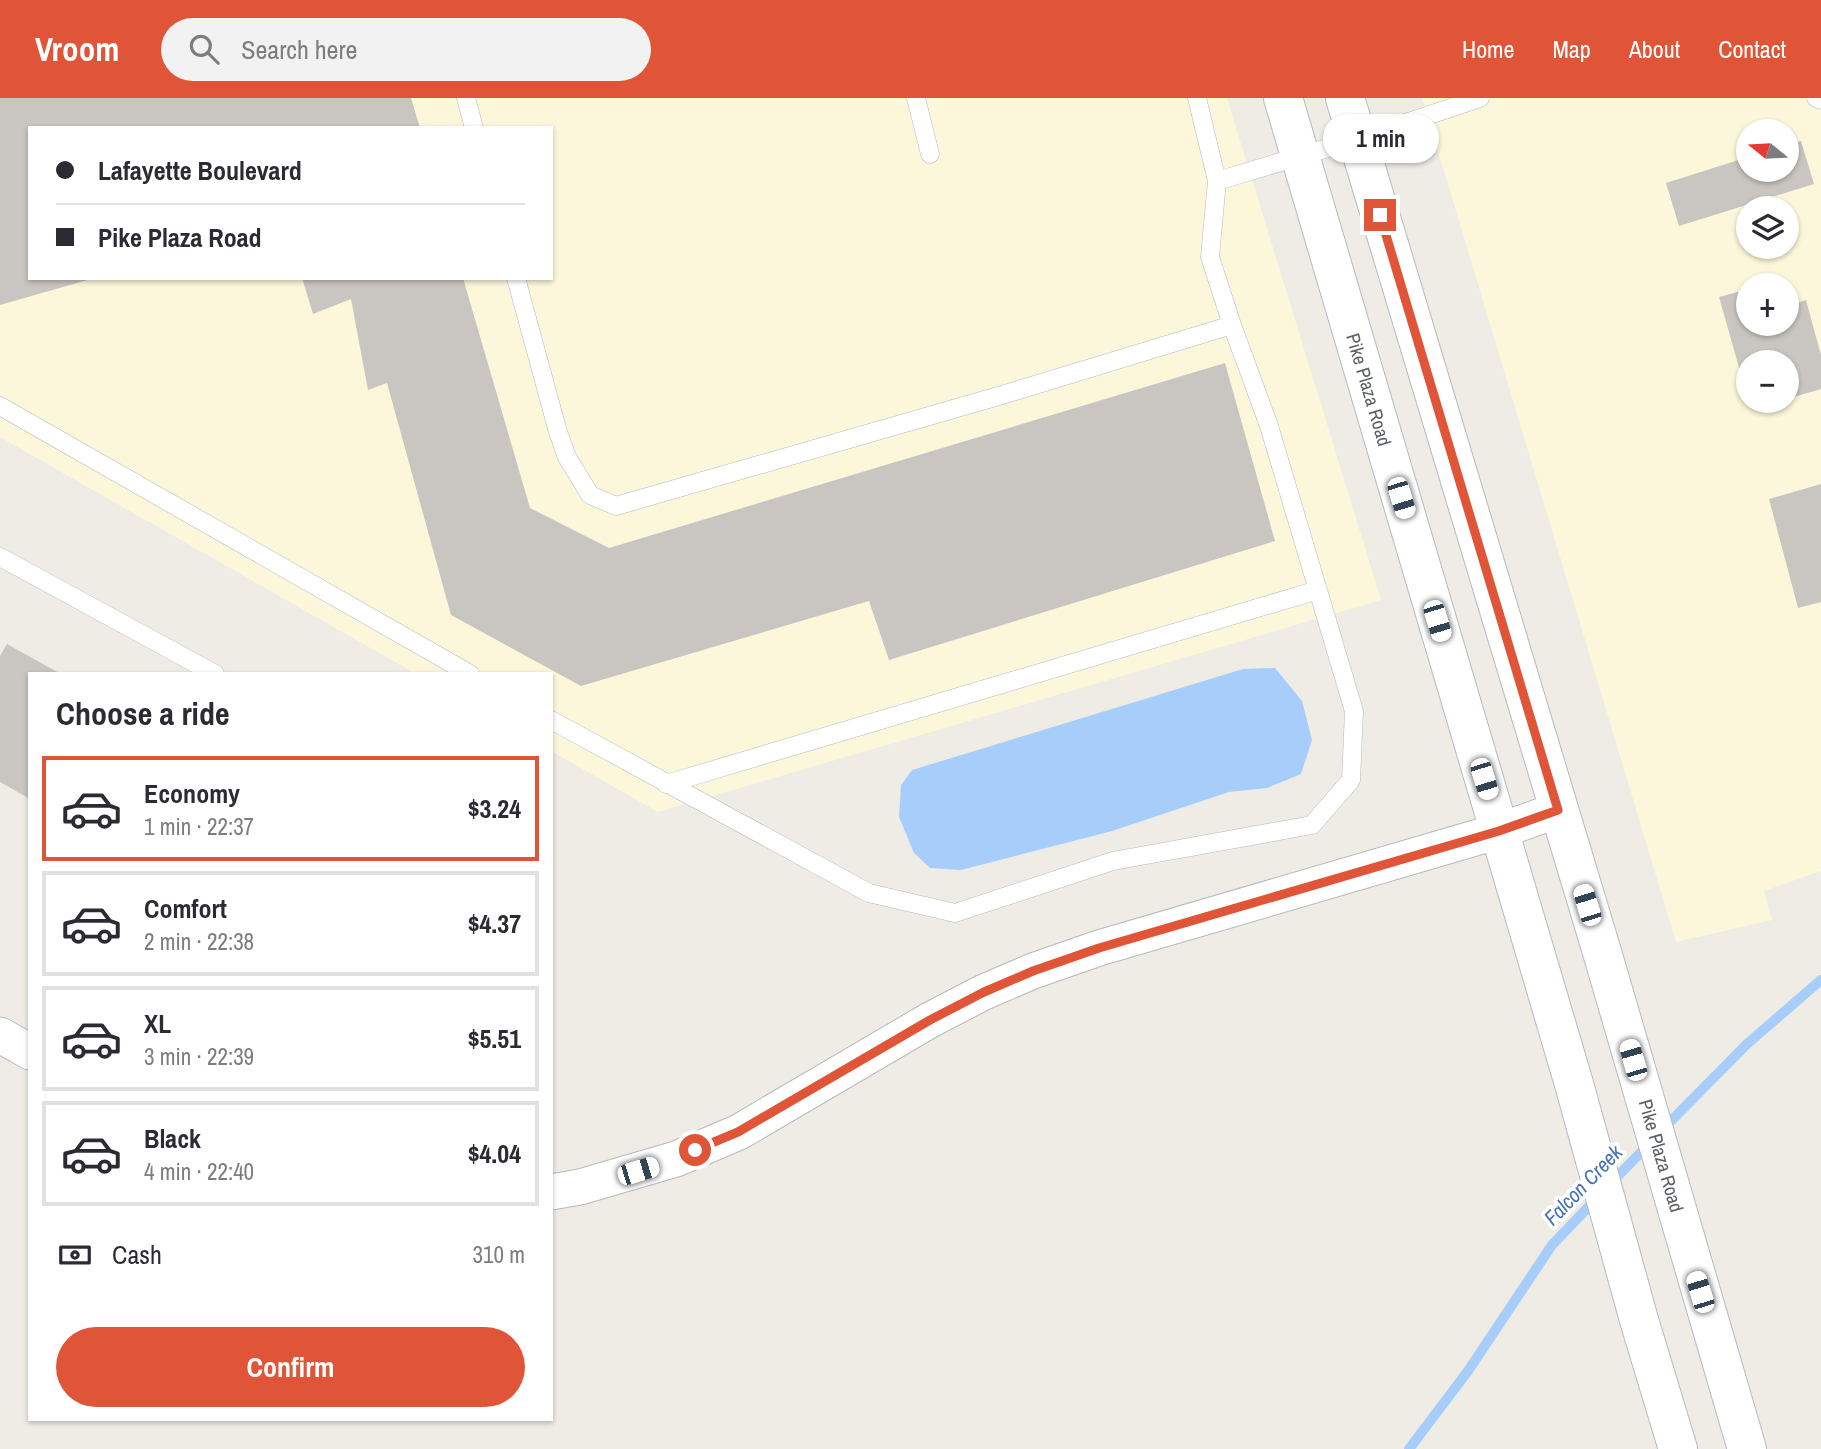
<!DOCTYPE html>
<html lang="en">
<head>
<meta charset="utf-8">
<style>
	body { margin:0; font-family:"Archivo Narrow",sans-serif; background:#f2f2f3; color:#2b2b33; height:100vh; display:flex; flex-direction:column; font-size:26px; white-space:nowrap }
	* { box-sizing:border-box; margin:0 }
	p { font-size:23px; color:#7c7c81 }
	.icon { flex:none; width:38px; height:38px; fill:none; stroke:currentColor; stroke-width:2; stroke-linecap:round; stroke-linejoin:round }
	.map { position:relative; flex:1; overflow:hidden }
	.details { position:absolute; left:28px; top:574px; width:525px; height:749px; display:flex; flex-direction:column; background:#fff; border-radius:0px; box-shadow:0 2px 5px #0004 }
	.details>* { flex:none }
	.banner { position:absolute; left:28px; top:28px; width:525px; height:154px; border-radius:0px; box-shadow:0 2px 5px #0004; display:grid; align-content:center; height:154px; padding:0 28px; background:#fff }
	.needle { width:46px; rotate:288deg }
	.fabs { position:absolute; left:1736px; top:21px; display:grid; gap:14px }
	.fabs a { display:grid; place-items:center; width:63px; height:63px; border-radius:50%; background:#fff; box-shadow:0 2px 5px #0004; font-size:35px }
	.end { position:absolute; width:32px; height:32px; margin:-16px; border:9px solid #e05538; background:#fff; box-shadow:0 0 0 4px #fff }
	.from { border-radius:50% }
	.bubble { position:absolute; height:49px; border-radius:24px; background:#fff; box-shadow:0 2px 5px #0004; font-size:23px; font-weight:700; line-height:49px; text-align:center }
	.car { position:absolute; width:21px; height:42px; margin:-21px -10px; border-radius:9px; box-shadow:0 0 5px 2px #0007; background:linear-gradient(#fff 24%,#345 0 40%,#fff 0 76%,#345 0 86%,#fff 0) }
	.banner b { display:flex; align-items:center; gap:24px; height:66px; font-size:26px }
	.banner b+b { border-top:2px solid #e1e1e2 }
	.banner i { width:18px; height:18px; background:#2b2b33 }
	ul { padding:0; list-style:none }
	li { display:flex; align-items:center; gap:21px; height:105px; margin:0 14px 10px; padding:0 14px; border:4px solid #e1e1e2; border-radius:0px }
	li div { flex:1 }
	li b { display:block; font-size:26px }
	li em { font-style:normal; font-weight:700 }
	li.active { border-color:#e05538 }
	li>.icon { width:63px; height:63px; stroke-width:1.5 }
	h2 { padding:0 28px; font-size:32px; line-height:84px }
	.pay { display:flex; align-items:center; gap:18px; height:77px; padding:0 28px; font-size:26px }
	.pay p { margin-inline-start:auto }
	.cta { display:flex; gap:14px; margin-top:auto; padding:14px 28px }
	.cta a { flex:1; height:80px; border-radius:42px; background:#e05538; color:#fff; font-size:28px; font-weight:700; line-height:80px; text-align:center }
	header { display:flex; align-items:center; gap:42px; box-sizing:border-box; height:98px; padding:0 35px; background:#e05538; color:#fff }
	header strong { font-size:33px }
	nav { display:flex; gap:38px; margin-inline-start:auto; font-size:24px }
	.search { width:490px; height:63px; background:#f2f2f3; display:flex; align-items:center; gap:18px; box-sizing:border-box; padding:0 24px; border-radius:38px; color:#7c7c81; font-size:26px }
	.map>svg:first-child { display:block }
	.commercial { fill:#fcf7db; fill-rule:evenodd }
	.water { fill:#a7cefa }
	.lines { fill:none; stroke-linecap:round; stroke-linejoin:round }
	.stream { stroke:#a7cefa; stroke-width:10 }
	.building { fill:#c9c6c1 }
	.service-casing { stroke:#b6b9bd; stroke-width:19 }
	.minor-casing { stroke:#b6b9bd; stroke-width:37 }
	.secondary-casing { stroke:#b7b9bf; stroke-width:40 }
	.service { stroke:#fff; stroke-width:18 }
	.minor { stroke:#fff; stroke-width:35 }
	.secondary { stroke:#fff; stroke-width:38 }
	.route { stroke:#e05538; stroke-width:9 }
	.labels { text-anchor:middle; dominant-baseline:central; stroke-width:7; stroke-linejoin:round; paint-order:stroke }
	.street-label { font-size:19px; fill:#5c5f64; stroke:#fff }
	.water-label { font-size:21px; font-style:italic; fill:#4872b4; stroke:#fff }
</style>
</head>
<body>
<header>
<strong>Vroom</strong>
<div class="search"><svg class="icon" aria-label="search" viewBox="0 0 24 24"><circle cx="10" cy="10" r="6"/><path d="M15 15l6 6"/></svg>Search here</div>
<nav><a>Home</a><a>Map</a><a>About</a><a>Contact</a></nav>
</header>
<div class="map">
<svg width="1821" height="1351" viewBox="0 0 1821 1351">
	<rect width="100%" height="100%" fill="#eeece4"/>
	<path class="commercial" d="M 0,0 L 1227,0 L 1381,502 L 658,714 L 551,653 L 551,576 L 416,576 L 0,339 ZM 30,30 L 551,30 L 551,180 L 30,180 Z
		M 1422,0 L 1821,0 L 1821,773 L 1764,793 L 1772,822 L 1676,844 ZM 1748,33 L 1787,33 L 1787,72 L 1748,72 ZM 1748,110 L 1787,110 L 1787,149 L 1748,149 ZM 1748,187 L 1787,187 L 1787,226 L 1748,226 ZM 1748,264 L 1787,264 L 1787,303 L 1748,303 Z"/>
	<path class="water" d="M 1275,570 L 1302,603 L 1312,642 L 1301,676 L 1267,690 L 1229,694 L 1112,733 L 961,772 L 930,770 L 914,755 L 899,719 L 901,687 L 912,672 L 1243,571 Z"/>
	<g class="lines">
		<path class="stream" d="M 1663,1031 L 1747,946 L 1821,882
			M 1612,1084 L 1648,1047
			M 1409,1351 L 1468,1273 L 1552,1147 L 1597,1100"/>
	</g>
	<path class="building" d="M 0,0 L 411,0 L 420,30 L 30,30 L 30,180 L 91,181 L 0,207 Z
		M 1801,43 L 1814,86 L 1679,128 L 1666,85 L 1748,59 L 1748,72 L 1787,72 L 1787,47 Z
		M 302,180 L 463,180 L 530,410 L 609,450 L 1225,265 L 1275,443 L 889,562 L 869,503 L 581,588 L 451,517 L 387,285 L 368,292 L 351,201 L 313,216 Z
		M 1748,191 L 1748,226 L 1787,226 L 1787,208 L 1806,202 L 1821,257 L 1821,291 L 1787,301 L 1787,264 L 1748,264 L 1747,298 L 1719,199 Z
		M 1749,303 L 1777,303 L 1777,304 L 1751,311 Z
		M 1821,386 L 1821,504 L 1798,510 L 1769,401 Z
		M 7,546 L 61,576 L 30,576 L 30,701 L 0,684 L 0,558 Z"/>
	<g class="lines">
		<defs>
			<path id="service" d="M 466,0 L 474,30
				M 916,0 L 930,56
				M 1197,0 L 1217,83
				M 1816,0 L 1821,2
				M 516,180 L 558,334 L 567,359 L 590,397 L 616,408 L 1002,297 L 1232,227 L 1210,159 L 1217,83 L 1358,41 L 1480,0
				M 0,308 L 470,576
				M 0,459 L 215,576
				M 551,622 L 869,795 L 955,815 L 1113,763 L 1312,727 L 1351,682 L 1354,613 L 1269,328 L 1232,227
				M 666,686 L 1318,492"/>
			<path id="minor" d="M 0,937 L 30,954
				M 551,1094 L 580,1089 L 676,1061 L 739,1034 L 930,922 L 984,894 L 1033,873 L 1099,850 L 1499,733 L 1558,712"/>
			<g id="secondary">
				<path id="s1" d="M 1283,0 L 1574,986 L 1639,1222 L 1678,1351"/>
				<path id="s2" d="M 1345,0 L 1602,854 L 1747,1351"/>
			</g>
		</defs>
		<use href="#service" class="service-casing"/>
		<use href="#minor" class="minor-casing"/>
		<use href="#secondary" class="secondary-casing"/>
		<use href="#service" class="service"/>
		<use href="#minor" class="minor"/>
		<use href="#secondary" class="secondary"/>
	</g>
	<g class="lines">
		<path class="route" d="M 695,1052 L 738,1034 L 930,922 L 984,894 L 1033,873 L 1099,850 L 1499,733 L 1558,712 L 1380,117"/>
	</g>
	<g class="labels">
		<g class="street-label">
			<text stroke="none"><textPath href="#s1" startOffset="304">Pike Plaza Road</textPath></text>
			<text stroke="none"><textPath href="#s2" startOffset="1104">Pike Plaza Road</textPath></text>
		</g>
		<g class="water-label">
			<text transform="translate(1583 1087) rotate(-46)">Falcon Creek</text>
		</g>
	</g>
</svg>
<div class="fabs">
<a><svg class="needle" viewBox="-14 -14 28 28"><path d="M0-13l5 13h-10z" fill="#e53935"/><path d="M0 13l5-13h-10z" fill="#7c7c81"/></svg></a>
<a><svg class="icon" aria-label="layers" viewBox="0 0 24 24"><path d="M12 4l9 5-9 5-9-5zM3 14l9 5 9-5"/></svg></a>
<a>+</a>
<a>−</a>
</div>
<i class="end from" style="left:695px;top:1052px"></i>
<i class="end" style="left:1380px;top:117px"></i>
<div class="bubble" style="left:1323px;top:16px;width:116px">1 min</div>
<i class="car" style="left:1401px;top:400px;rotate:163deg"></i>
<i class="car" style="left:1437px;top:523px;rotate:163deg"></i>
<i class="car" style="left:1484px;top:681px;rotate:163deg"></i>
<i class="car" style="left:1587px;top:807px;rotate:343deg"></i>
<i class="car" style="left:1633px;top:962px;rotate:344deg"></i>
<i class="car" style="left:638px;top:1073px;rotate:73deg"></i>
<i class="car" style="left:1700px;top:1194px;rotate:343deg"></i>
<div class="banner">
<b><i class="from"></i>Lafayette Boulevard</b>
<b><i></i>Pike Plaza Road</b>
</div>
<section class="details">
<h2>Choose a ride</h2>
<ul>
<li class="active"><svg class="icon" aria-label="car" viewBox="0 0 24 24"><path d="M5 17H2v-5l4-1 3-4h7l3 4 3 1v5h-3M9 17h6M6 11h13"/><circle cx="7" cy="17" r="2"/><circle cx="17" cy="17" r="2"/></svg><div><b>Economy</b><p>1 min · 22:37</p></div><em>$3.24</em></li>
<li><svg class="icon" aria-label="car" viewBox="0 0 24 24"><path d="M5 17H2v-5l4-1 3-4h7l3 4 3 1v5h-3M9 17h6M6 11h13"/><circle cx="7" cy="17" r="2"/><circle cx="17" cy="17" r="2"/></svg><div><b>Comfort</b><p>2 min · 22:38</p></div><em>$4.37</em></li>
<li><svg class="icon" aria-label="car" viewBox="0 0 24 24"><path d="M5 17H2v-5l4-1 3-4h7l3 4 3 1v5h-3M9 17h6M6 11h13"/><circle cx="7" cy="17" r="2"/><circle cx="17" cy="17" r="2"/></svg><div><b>XL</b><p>3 min · 22:39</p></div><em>$5.51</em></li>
<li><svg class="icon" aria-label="car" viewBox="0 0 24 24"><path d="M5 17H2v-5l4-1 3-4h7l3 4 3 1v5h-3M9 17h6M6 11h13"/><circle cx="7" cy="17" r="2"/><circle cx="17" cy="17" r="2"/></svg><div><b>Black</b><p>4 min · 22:40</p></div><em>$4.04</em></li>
</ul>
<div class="pay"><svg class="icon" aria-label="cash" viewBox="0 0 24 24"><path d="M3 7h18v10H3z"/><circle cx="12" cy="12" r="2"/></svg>Cash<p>310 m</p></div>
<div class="cta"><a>Confirm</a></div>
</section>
</div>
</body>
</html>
